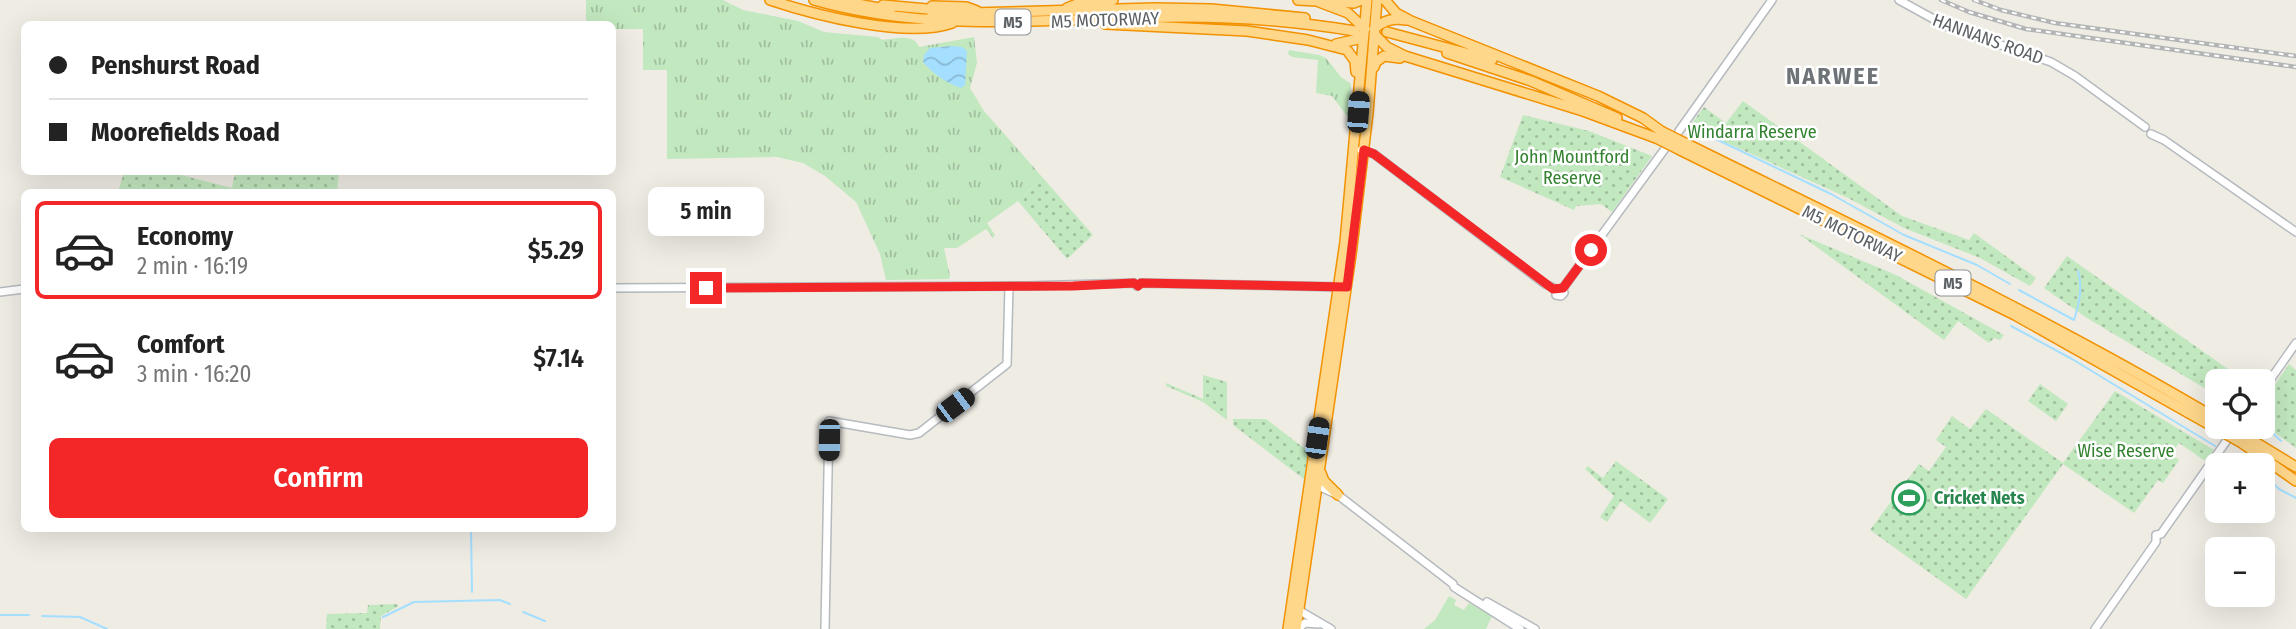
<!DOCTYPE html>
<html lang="en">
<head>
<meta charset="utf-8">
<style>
	body { margin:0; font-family:"Fira Sans Condensed",sans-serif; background:#f6f6f6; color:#222; height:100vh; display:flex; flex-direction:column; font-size:26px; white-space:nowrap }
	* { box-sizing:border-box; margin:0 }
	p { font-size:23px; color:#767676 }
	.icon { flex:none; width:38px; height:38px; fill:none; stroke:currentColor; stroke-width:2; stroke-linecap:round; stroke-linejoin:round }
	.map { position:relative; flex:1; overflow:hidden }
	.side { position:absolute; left:21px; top:189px; width:595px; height:343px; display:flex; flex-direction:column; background:#fff; border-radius:10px; box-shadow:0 7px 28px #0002 }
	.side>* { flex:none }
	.top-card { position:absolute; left:21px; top:21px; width:595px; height:154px; border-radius:10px; box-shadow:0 7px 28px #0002; display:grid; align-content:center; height:154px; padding:0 28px; background:#fff }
	.fabs { position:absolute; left:2205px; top:369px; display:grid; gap:14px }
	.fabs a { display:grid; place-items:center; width:70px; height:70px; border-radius:10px; background:#fff; box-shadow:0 7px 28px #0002; font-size:35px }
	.end { position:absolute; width:32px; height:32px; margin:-16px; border:9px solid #f32628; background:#fff; box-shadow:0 0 0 4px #fff }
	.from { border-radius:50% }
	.bubble { position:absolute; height:49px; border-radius:10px; background:#fff; box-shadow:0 7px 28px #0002; font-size:23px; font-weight:600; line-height:49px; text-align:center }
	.car { position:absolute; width:21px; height:42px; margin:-21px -10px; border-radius:9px; box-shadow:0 0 5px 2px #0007; background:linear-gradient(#222 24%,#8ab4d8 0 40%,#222 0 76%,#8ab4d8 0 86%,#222 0) }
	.top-card b { display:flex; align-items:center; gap:24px; height:66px; font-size:26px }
	.top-card b+b { border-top:2px solid #e0e0e0 }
	.top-card i { width:18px; height:18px; background:#222 }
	ul { padding:12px 0 0; list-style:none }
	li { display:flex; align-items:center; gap:21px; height:98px; margin:0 14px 10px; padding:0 14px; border:4px solid transparent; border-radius:10px }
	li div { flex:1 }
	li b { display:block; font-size:26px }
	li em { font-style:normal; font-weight:600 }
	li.on { border-color:#f32628 }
	li>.icon { width:63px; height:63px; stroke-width:1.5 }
	.primary-button { display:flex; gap:14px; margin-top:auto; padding:14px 28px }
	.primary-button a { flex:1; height:80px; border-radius:10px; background:#f32628; color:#fff; font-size:28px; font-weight:600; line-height:80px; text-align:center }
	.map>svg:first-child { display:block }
	.grass { fill:url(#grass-tufts) }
	.park { fill:url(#park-dots) }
	.garden { fill:#c2e8bf }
	.water { fill:url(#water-waves) }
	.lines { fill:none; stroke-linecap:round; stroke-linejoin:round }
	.stream { stroke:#a4dfff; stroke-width:2 }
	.highway-tunnel { stroke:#cac9c4; stroke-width:9; stroke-dasharray:9 4.5; stroke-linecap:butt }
	.secondary-casing { stroke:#b5babf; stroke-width:10 }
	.highway-casing { stroke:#f39200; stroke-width:12 }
	.secondary { stroke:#fff; stroke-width:7 }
	.highway { stroke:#ffd78b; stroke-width:9 }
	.rail-casing { stroke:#b3b4b5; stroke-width:4.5 }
	.rail { stroke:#fff; stroke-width:2; stroke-dasharray:5; stroke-linecap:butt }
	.highway-bridge-casing { stroke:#f39200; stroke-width:12; stroke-linecap:butt }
	.highway-bridge { stroke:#ffd78b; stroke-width:9 }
	.route { stroke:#f32628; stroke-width:9 }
	.labels { text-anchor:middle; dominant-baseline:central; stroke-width:5; stroke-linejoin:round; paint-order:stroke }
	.shield { fill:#fff; stroke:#8d9093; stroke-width:2 }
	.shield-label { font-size:16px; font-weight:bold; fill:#5c6165 }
	.street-label { font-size:18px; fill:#5c6165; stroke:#fff }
	.park-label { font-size:18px; fill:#32822f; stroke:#fff }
	.leisure-label { font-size:18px; font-weight:bold; fill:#27864d; stroke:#fff; text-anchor:start }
	.district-label { font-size:24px; font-weight:bold; letter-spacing:2px; fill:#6d7377; stroke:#fff }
</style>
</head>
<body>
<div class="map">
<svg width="2296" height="629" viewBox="0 0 2296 629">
	<defs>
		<pattern id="grass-tufts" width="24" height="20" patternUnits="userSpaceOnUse" patternTransform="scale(1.75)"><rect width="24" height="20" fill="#c2e8bf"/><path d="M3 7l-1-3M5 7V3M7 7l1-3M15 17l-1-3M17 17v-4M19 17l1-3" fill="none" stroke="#a1bf9f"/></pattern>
		<pattern id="park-dots" width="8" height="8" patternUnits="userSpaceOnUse" patternTransform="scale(1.75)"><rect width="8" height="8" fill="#c2e8bf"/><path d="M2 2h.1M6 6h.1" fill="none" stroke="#a1bf9f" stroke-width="1.8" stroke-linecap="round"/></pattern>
		<pattern id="water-waves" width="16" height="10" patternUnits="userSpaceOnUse" patternTransform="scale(1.75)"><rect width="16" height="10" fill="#a4dfff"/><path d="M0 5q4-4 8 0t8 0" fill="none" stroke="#89b8d2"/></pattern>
	</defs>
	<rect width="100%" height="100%" fill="#efece4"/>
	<path class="grass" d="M 586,0 L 723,0 L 743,10 L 798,21 L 824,32 L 878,37 L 882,40 C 894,39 914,33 919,47 L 974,37 L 977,63 L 970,88 L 984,111 L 1043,178 L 1018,201 L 987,223 L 995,235 L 993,238 L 986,229 L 957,248 L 944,248 L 950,276 L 949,279 L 886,280 L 880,254 L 856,202 L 825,176 L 803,163 L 777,157 L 667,159 L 667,70 L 643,70 L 643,29 L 613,29 L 612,24 L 586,24 Z
		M 1289,50 L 1319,55 L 1326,58 L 1341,77 L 1351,84 L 1350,120 L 1332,96 L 1316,93 L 1318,60 L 1292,57 L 1288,54 Z"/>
	<path class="park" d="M 1743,101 L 1902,216 L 1969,240 L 1974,233 L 2036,278 L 2030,286 L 1980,258 L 1904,228 L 1848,198 L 1716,138 L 1692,123 L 1704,107 L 1726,123 Z
		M 1523,115 L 1589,131 L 1652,156 L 1612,212 L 1601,204 L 1576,206 L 1574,210 L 1500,177 Z
		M 124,172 L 169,172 L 232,188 L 235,172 L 339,172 L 337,192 L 118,192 Z
		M 1043,178 L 1093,235 L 1067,259 L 1018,201 Z
		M 1799,234 L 1896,275 L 2004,335 L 2000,340 L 1994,338 L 1989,343 L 1958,321 L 1944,340 Z
		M 2067,256 L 2245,381 L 2217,382 L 2217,387 L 2210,382 L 2206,389 L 2087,318 L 2044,288 Z
		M 2289,364 L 2296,370 L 2296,448 L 2263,424 L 2263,402 Z
		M 1203,375 L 1227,382 L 1227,420 L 1203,402 L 1166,386 L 1166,383 L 1203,399 Z
		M 2040,384 L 2068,404 L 2056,421 L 2028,401 Z
		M 2115,391 L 2214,450 L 2205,461 L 2179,443 L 2171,454 L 2179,460 L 2163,483 L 2158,480 L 2134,513 L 2063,464 L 1966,599 L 1870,530 L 1919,464 L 1929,471 L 1946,447 L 1936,440 L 1952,416 L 1970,429 L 1986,409 L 2063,463 Z
		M 1233,419 L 1266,419 L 1309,452 L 1305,480 L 1233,425 Z
		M 1616,461 L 1668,499 L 1650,523 L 1621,501 L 1607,522 L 1600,517 L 1614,496 L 1585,469 L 1588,466 L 1603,478 Z
		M 396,604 L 399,606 L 381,616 L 380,629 L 326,629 L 327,614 L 367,613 L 368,605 Z"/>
	<path class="garden" d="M 1449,596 L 1456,600 L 1454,605 L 1464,610 L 1469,603 L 1492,616 L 1486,629 L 1424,629 L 1435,620 Z"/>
	<path class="water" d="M 952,46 L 962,47 L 967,51 L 965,85 L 961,88 C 948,84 932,73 923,62 L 924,55 L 930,48 Z"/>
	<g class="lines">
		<path class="stream" d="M 1699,131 L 1831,194 L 1904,235 L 1977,265 L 2010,284
			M 2019,290 L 2074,320 C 2079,304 2083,288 2078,271
			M 2011,326 L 2072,359 L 2215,446
			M 2263,424 L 2281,441
			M 2267,477 L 2279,489 L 2296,498
			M 471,528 L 472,592
			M 523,612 L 545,621
			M 0,615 L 29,615
			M 42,616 L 80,617 L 107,629
			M 383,617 L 414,602 L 500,600 L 510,604"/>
		<path class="highway-tunnel" d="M 1357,31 L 1386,37"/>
		<defs>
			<path id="secondary" d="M 1899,0 L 1948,27 L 2051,62 L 2075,76 L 2145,127
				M 1679,131 L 1772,0
				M 2151,134 L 2164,140 L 2296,232
				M 1361,150 L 1374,154 L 1545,284 L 1556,289
				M 612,288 L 1027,286 L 1134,283 L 1137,286 L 1141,283 L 1343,287
				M 1563,288 L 1664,150
				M 1556,289 L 1556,295 L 1561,296 L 1564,293 L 1563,288
				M 0,292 L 24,289
				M 2263,390 L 2296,343
				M 1314,484 L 1338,495 L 1453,584 L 1454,587 L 1520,629
				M 1487,602 L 1535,629
				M 1295,608 L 1331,629
				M 825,629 L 829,421 L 910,435 L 919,433 L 1007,364 L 1009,286
				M 1298,629 L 1305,623 L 1318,624
				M 2095,629 L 2156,542 L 2156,535 L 2161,534 L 2232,433"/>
			<path id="highway" d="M 770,0 C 815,15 907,39 952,23
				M 814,0 C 935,35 1061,17 1185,17 C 1242,17 1299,22 1355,31
				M 836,0 L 890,10
				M 1298,0 L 1354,3 L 1361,0
				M 1385,0 L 1396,13 L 1411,21 L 1598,96 L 1643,118 L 1661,131
				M 1319,2 L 1348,13 L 1365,29
				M 883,5 L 938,10
				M 932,6 L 966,7 L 977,11
				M 1067,8 L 1077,4 L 1113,0
				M 932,14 L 1155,8 L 1211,9 L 1305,18
				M 1105,24 L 1247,31 L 1308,40 L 1347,50 L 1355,61 L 1356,72
				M 1374,29 C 1384,20 1393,18 1406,20
				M 1387,32 L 1492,60
				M 1374,34 L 1387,47 L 1405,56 L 1583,111 L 1656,138
				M 1336,44 L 1358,39 L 1364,34
				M 1447,53 L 1531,81 L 1617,118
				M 1374,67 L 1376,62 L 1384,56 L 1400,58
				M 1685,143 C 1865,232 2045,317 2217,419
				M 1680,150 L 2015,315 L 2219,430
				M 2247,437 L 2296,467
				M 2242,443 L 2296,481
				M 1321,473 L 1324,481 L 1338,495
				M 1288,629 L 1345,242 L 1367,0
				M 1296,629 L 1351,255 L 1368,113 L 1377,0"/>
		</defs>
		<use href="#secondary" class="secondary-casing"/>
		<use href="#highway" class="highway-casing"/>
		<use href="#secondary" class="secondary"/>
		<use href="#highway" class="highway"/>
		<defs>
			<path id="rail" d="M 1941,0 L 1969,12 L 2026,29 L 2296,67
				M 1974,0 L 2001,10 L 2055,23 L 2296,56"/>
		</defs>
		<use href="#rail" class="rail-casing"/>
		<use href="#rail" class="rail"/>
		<defs>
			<path id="highway-bridge" d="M 1661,131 L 1685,143
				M 1656,138 L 1680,150
				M 2231,427 L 2247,437
				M 2219,430 L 2242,443"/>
		</defs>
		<use href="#highway-bridge" class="highway-bridge-casing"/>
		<use href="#highway-bridge" class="highway-bridge"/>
	</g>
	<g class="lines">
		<path class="route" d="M 706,288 L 1073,286 L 1134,283 L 1138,286 L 1141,283 L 1347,287 L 1364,150 L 1374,154 L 1553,289 L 1563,288 L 1591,250"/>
	</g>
	<defs>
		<symbol id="stadium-ring" viewBox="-11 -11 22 22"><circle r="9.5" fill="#fff" stroke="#2e9e5b" stroke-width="1.5"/><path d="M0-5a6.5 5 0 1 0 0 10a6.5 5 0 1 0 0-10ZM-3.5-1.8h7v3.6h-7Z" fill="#2e9e5b"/></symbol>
	</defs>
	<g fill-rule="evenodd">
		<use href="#stadium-ring" x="1890" y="479" width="38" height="38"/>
	</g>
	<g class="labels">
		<g class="shield">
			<rect x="995.5" y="9.5" width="35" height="25" rx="5"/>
			<rect x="1935.5" y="270.5" width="35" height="25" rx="5"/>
		</g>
		<g class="shield-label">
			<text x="1013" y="22">M5</text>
			<text x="1953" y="283">M5</text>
		</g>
		<g class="street-label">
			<text transform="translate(1105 20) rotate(-2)">M5 MOTORWAY</text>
			<text transform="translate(1988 39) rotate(20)">HANNANS ROAD</text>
			<text transform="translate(1852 234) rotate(26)">M5 MOTORWAY</text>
		</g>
		<g class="park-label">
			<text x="1752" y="132">Windarra Reserve</text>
			<text x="1572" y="157">John Mountford<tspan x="1572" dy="21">Reserve</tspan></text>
			<text x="2126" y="451">Wise Reserve</text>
		</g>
		<g class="leisure-label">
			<text x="1934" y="498">Cricket Nets</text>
		</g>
		<g class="district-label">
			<text x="1833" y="76">NARWEE</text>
		</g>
	</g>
</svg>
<div class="fabs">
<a><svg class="icon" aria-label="locate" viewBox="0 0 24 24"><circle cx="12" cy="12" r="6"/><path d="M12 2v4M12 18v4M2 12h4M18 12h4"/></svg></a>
<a>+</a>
<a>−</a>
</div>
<i class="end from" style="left:1591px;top:250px"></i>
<i class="end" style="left:706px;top:288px"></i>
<div class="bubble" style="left:648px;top:187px;width:116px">5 min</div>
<i class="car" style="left:1358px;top:112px;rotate:4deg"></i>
<i class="car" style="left:955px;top:405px;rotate:53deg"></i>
<i class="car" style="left:1317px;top:438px;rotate:8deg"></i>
<i class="car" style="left:829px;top:440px;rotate:181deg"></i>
<div class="top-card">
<b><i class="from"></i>Penshurst Road</b>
<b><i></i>Moorefields Road</b>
</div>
<section class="side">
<ul>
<li class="on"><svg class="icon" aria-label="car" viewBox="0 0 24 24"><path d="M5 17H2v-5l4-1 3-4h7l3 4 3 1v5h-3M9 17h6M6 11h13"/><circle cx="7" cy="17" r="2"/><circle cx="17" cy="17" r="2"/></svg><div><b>Economy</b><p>2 min · 16:19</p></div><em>$5.29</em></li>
<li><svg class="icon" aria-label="car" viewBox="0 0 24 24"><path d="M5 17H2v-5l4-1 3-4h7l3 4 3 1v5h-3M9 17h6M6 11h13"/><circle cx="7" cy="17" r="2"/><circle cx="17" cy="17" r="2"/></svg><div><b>Comfort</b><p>3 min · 16:20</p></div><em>$7.14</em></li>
</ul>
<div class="primary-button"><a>Confirm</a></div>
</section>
</div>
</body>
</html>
